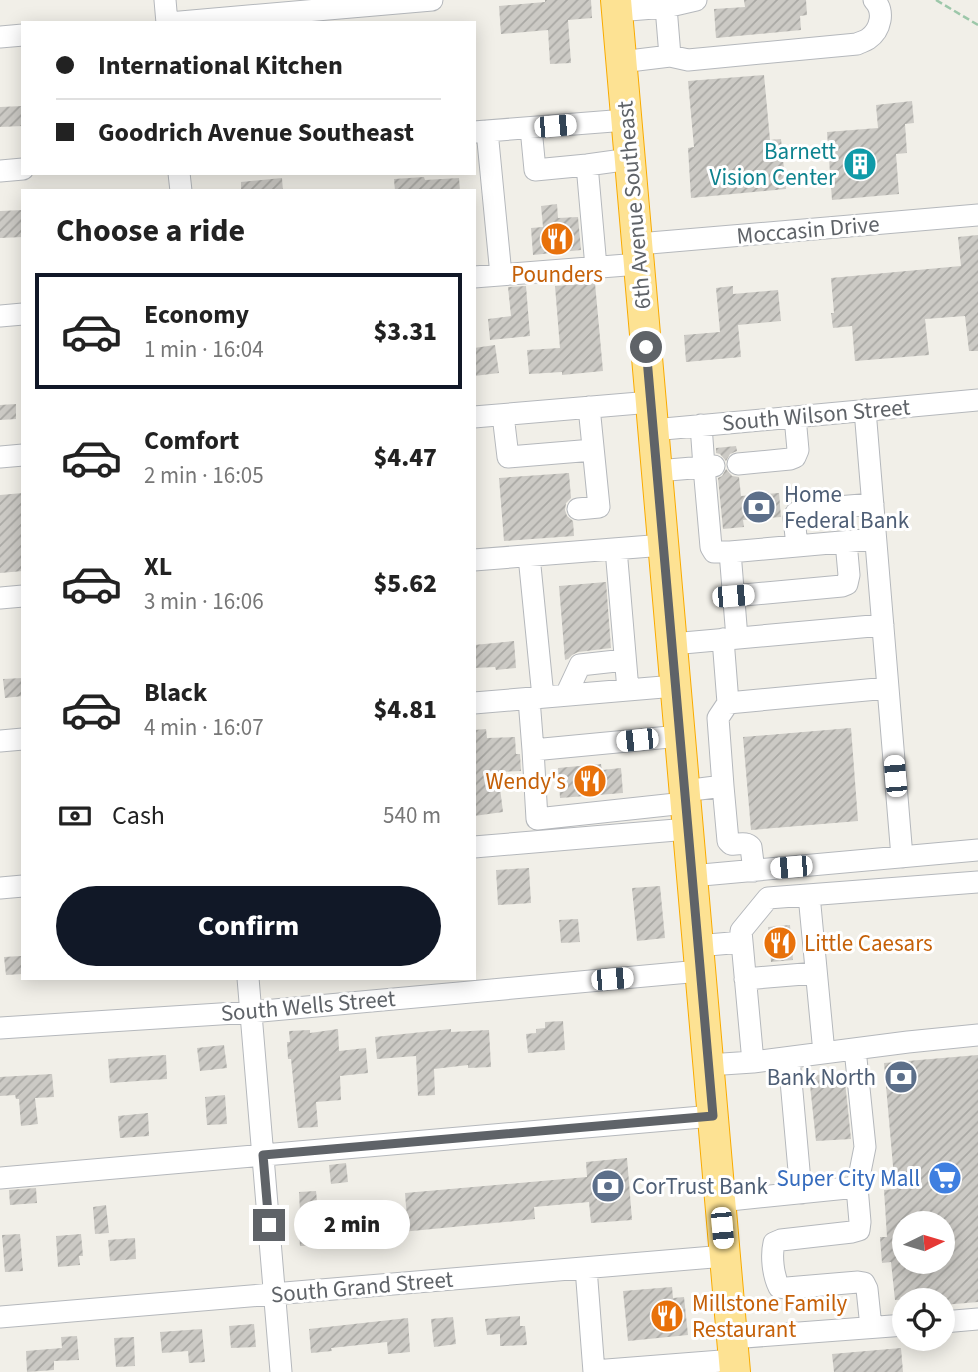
<!DOCTYPE html>
<html lang="en">
<head>
<meta charset="utf-8">
<style>
	body { margin:0; font-family:"Source Sans 3",sans-serif; background:#f2f2f2; color:#222; height:100vh; display:flex; flex-direction:column; font-size:26px; white-space:nowrap }
	* { box-sizing:border-box; margin:0 }
	p { font-size:23px; color:#767676 }
	.icon { flex:none; width:38px; height:38px; fill:none; stroke:currentColor; stroke-width:2; stroke-linecap:round; stroke-linejoin:round }
	.map { position:relative; flex:1; overflow:hidden }
	.details { position:absolute; left:21px; top:189px; width:455px; height:791px; display:flex; flex-direction:column; background:#fff; border-radius:0px; box-shadow:0 4px 18px #0003 }
	.details>* { flex:none }
	.banner { position:absolute; left:21px; top:21px; width:455px; height:154px; border-radius:0px; box-shadow:0 4px 18px #0003; display:grid; align-content:center; height:154px; padding:0 35px; background:#fff }
	.needle { width:46px; rotate:85deg }
	.tools { position:absolute; left:892px; top:1211px; display:grid; gap:14px }
	.tools a { display:grid; place-items:center; width:63px; height:63px; border-radius:50%; background:#fff; box-shadow:0 4px 18px #0003; font-size:35px }
	.end { position:absolute; width:32px; height:32px; margin:-16px; border:9px solid #5f6368; background:#fff; box-shadow:0 0 0 4px #fff }
	.from { border-radius:50% }
	.bubble { position:absolute; height:49px; border-radius:24px; background:#fff; box-shadow:0 4px 18px #0003; font-size:23px; font-weight:800; line-height:49px; text-align:center }
	.car { position:absolute; width:21px; height:42px; margin:-21px -10px; border-radius:9px; box-shadow:0 0 5px 2px #0007; background:linear-gradient(#fff 24%,#345 0 40%,#fff 0 76%,#345 0 86%,#fff 0) }
	.banner b { display:flex; align-items:center; gap:24px; height:66px; font-size:26px }
	.banner b+b { border-top:2px solid #e0e0e0 }
	.banner i { width:18px; height:18px; background:#222 }
	ul { padding:0; list-style:none }
	li { display:flex; align-items:center; gap:21px; height:116px; margin:0 14px 10px; padding:0 21px; border:4px solid transparent; border-radius:0px }
	li div { flex:1 }
	li b { display:block; font-size:26px }
	li em { font-style:normal; font-weight:800 }
	li.on { border-color:#111827 }
	li>.icon { width:63px; height:63px; stroke-width:1.5 }
	h2 { padding:0 35px; font-size:32px; line-height:84px }
	.pay { display:flex; align-items:center; gap:18px; height:77px; padding:0 35px; font-size:26px }
	.pay p { margin-inline-start:auto }
	.action { display:flex; gap:14px; margin-top:auto; padding:14px 35px }
	.action a { flex:1; height:80px; border-radius:42px; background:#111827; color:#fff; font-size:28px; font-weight:800; line-height:80px; text-align:center }
	.map>svg:first-child { display:block }
	.building { fill:url(#building-hatch); fill-rule:evenodd }
	.lines { fill:none; stroke-linecap:round; stroke-linejoin:round }
	.minor-casing { stroke:#b5b8bc; stroke-width:23 }
	.highway-casing { stroke:#f9ab00; stroke-width:32 }
	.path { stroke:#9cc7a9; stroke-width:2.5; stroke-dasharray:7 3.5; stroke-linecap:butt }
	.minor { stroke:#fff; stroke-width:21 }
	.highway { stroke:#fde293; stroke-width:30 }
	.route { stroke:#5f6368; stroke-width:9 }
	.labels { text-anchor:middle; dominant-baseline:central; stroke-width:6; stroke-linejoin:round; paint-order:stroke }
	.culture-label { font-size:23px; fill:#0d838f; stroke:#fff; text-anchor:end }
	.street-label { font-size:23px; fill:#5f6368; stroke:#fff }
	.food-label { font-size:23px; fill:#c56008; stroke:#fff; text-anchor:start }
	.service-label { font-size:23px; fill:#4e5e75; stroke:#fff; text-anchor:start }
	.shop-label { font-size:23px; fill:#366cbe; stroke:#fff; text-anchor:end }
</style>
</head>
<body>
<div class="map">
<svg width="978" height="1372" viewBox="0 0 978 1372">
	<defs>
		<pattern id="building-hatch" width="6" height="6" patternUnits="userSpaceOnUse" patternTransform="scale(1.75)"><rect width="6" height="6" fill="#cccac5"/><path d="M-1 1l2-2M0 6l6-6M5 7l2-2" fill="none" stroke="#a9a8a4"/></pattern>
	</defs>
	<rect width="100%" height="100%" fill="#f1efe8"/>
	<path class="building" d="M 545,0 L 591,0 L 592,18 L 568,20 L 571,63 L 550,64 L 548,30 L 501,34 L 499,6 L 545,2 Z
		M 744,0 L 806,0 L 807,15 L 800,16 L 801,30 L 716,38 L 714,9 L 745,7 Z
		M 764,75 L 770,140 L 781,139 L 786,189 L 691,198 L 688,148 L 694,147 L 688,81 Z
		M 912,101 L 914,123 L 905,124 L 907,153 L 896,154 L 899,194 L 832,200 L 827,132 L 878,128 L 876,105 Z
		M 23,106 L 23,126 L 0,127 L 0,107 Z
		M 424,177 L 425,180 L 459,178 L 460,191 L 395,191 L 394,179 Z
		M 282,178 L 283,191 L 241,191 L 241,182 Z
		M 557,204 L 558,218 L 578,217 L 581,250 L 533,255 L 531,228 L 543,227 L 541,206 Z
		M 23,210 L 23,237 L 0,238 L 0,211 Z
		M 978,235 L 978,351 L 969,351 L 965,316 L 925,319 L 929,355 L 855,361 L 852,326 L 833,328 L 831,313 L 834,313 L 831,278 L 961,266 L 958,237 Z
		M 595,283 L 603,371 L 562,375 L 562,372 L 529,374 L 527,350 L 560,348 L 555,286 Z
		M 526,286 L 530,336 L 490,340 L 488,319 L 511,316 L 508,287 Z
		M 733,286 L 733,294 L 778,290 L 781,321 L 738,325 L 741,357 L 686,362 L 684,335 L 720,332 L 716,288 Z
		M 495,345 L 499,373 L 474,376 L 474,348 Z
		M 16,404 L 16,419 L 0,420 L 0,405 Z
		M 736,446 L 737,451 L 730,454 L 726,461 L 720,454 L 716,453 L 716,448 Z
		M 726,469 L 732,476 L 739,477 L 741,496 L 779,493 L 781,517 L 743,520 L 744,527 L 723,529 L 718,478 L 722,476 Z
		M 569,473 L 571,498 L 566,503 L 565,510 L 567,516 L 573,521 L 574,536 L 504,541 L 499,478 Z
		M 23,493 L 23,571 L 0,573 L 0,495 Z
		M 606,582 L 611,648 L 578,652 L 572,655 L 568,659 L 565,660 L 559,586 Z
		M 514,641 L 516,668 L 496,670 L 495,667 L 474,668 L 474,645 Z
		M 23,678 L 23,696 L 5,698 L 3,679 Z
		M 851,728 L 858,821 L 751,830 L 743,737 Z
		M 486,729 L 487,738 L 515,737 L 516,754 L 520,754 L 521,771 L 498,772 L 503,812 L 474,816 L 474,730 Z
		M 601,764 L 602,770 L 621,768 L 623,793 L 560,798 L 558,768 Z
		M 529,868 L 531,903 L 498,905 L 496,870 Z
		M 660,886 L 665,938 L 637,941 L 632,888 Z
		M 578,919 L 580,942 L 561,943 L 559,920 Z
		M 790,925 L 793,960 L 771,962 L 768,927 Z
		M 21,956 L 23,974 L 6,975 L 4,957 Z
		M 563,1021 L 565,1050 L 528,1053 L 526,1034 L 536,1033 L 536,1029 L 545,1028 L 545,1022 Z
		M 338,1029 L 339,1051 L 366,1048 L 368,1073 L 340,1076 L 341,1100 L 316,1102 L 318,1127 L 298,1128 L 291,1059 L 288,1059 L 287,1042 L 290,1042 L 289,1031 L 310,1030 L 310,1033 Z
		M 451,1029 L 451,1032 L 489,1030 L 491,1067 L 468,1068 L 468,1065 L 434,1069 L 435,1095 L 418,1096 L 416,1056 L 377,1059 L 375,1037 Z
		M 224,1045 L 227,1068 L 200,1071 L 197,1048 Z
		M 166,1055 L 167,1079 L 110,1083 L 108,1059 Z
		M 978,1055 L 978,1302 L 943,1305 L 943,1300 L 895,1300 L 891,1262 L 882,1263 L 880,1237 L 887,1237 L 884,1190 L 895,1189 L 884,1063 ZM 905,1223 L 943,1223 L 943,1262 L 905,1262 Z
		M 844,1072 L 851,1139 L 816,1141 L 809,1076 Z
		M 52,1074 L 54,1097 L 35,1098 L 38,1124 L 21,1126 L 19,1099 L 16,1099 L 15,1095 L 0,1096 L 0,1077 Z
		M 225,1095 L 227,1124 L 207,1125 L 205,1097 Z
		M 148,1113 L 149,1136 L 120,1138 L 118,1116 Z
		M 627,1158 L 632,1220 L 591,1223 L 589,1202 L 534,1207 L 535,1219 L 391,1233 L 392,1240 L 322,1243 L 322,1245 L 300,1246 L 297,1213 L 300,1213 L 299,1192 L 316,1191 L 318,1211 L 320,1211 L 320,1215 L 353,1213 L 353,1221 L 407,1218 L 405,1193 L 587,1177 L 586,1162 Z
		M 346,1163 L 348,1182 L 331,1184 L 329,1165 Z
		M 36,1188 L 37,1203 L 10,1205 L 9,1190 Z
		M 106,1205 L 109,1233 L 95,1234 L 93,1207 Z
		M 20,1234 L 23,1271 L 5,1272 L 2,1235 Z
		M 81,1234 L 83,1256 L 79,1256 L 80,1265 L 58,1267 L 56,1236 Z
		M 135,1238 L 136,1259 L 110,1261 L 108,1240 Z
		M 672,1287 L 673,1298 L 684,1297 L 688,1335 L 628,1341 L 623,1291 Z
		M 520,1316 L 520,1326 L 525,1326 L 527,1345 L 500,1346 L 500,1334 L 487,1335 L 485,1319 Z
		M 453,1317 L 456,1344 L 434,1347 L 431,1319 Z
		M 408,1318 L 410,1352 L 388,1354 L 387,1342 L 331,1348 L 332,1351 L 311,1353 L 309,1329 Z
		M 254,1324 L 256,1347 L 231,1348 L 229,1326 Z
		M 202,1329 L 205,1362 L 189,1363 L 188,1351 L 162,1353 L 160,1332 Z
		M 77,1336 L 79,1360 L 54,1361 L 54,1370 L 27,1372 L 26,1351 L 62,1348 L 61,1337 Z
		M 134,1337 L 135,1366 L 116,1367 L 114,1338 Z
		M 901,1348 L 903,1372 L 834,1372 L 832,1354 Z"/>
	<g class="lines">
		<defs>
			<path id="minor" d="M 165,0 L 167,23
				M 617,11 L 666,7
				M 169,23 L 432,0
				M 0,37 L 23,35
				M 670,56 L 666,7 L 696,0
				M 621,62 L 670,56 L 688,60 L 857,44 C 861,42 865,41 868,39 C 881,30 885,11 874,0
				M 531,128 L 535,170 L 587,165 L 630,159
				M 487,131 L 501,275
				M 474,132 L 626,120
				M 587,165 L 596,267
				M 0,171 L 23,169
				M 179,173 L 181,191
				M 638,244 L 978,215
				M 474,277 L 639,264
				M 0,316 L 23,314
				M 865,410 L 902,857
				M 503,415 L 508,457 L 593,450
				M 474,417 L 651,402
				M 701,425 L 704,467 L 714,466
				M 653,430 L 978,400
				M 0,457 L 23,455
				M 738,464 L 790,459 L 795,457 L 798,450 L 795,417
				M 657,471 L 704,467 L 711,547 L 714,552 L 730,552
				M 578,509 L 599,507 L 589,407
				M 797,546 L 794,518 L 796,513 L 802,510 L 873,504
				M 616,549 L 628,690
				M 529,556 L 543,697
				M 474,560 L 664,545
				M 733,596 L 842,586 L 847,584 L 849,575 L 846,542
				M 0,598 L 23,596
				M 737,638 L 730,552 L 875,539
				M 672,644 L 883,625
				M 566,695 L 580,665 L 625,660
				M 529,699 L 533,750
				M 474,703 L 675,686
				M 728,703 L 888,688
				M 680,736 L 533,750 L 537,819 L 685,803
				M 0,741 L 23,739
				M 723,786 L 728,841 L 731,844 C 738,845 746,841 751,847 L 754,871
				M 684,791 L 723,786 L 718,718 L 728,703 L 723,639
				M 474,847 L 688,829
				M 691,876 L 978,850
				M 978,882 L 768,898 L 741,931 L 753,1062 L 908,1042 L 978,1035
				M 0,888 L 23,886
				M 809,895 L 824,1053
				M 697,946 L 742,942
				M 248,978 L 281,1372
				M 745,979 L 816,973
				M 0,1028 L 251,1012 L 700,971
				M 789,1058 L 801,1193
				M 708,1065 L 753,1062
				M 0,1178 L 713,1116
				M 857,1187 L 860,1222 L 859,1230 L 852,1232 L 781,1240 L 774,1243 C 771,1256 773,1275 779,1287 L 787,1288 L 858,1282 L 864,1283 L 867,1289 L 871,1327
				M 720,1201 L 857,1187 L 865,1147 L 855,1049
				M 586,1268 L 594,1372
				M 0,1317 L 725,1256
				M 943,1322 L 978,1319
				M 732,1338 L 905,1325
				M 594,1371 L 734,1360"/>
			<path id="highway" d="M 616,0 L 735,1372"/>
		</defs>
		<use href="#minor" class="minor-casing"/>
		<use href="#highway" class="highway-casing"/>
		<path class="path" d="M 936,0 L 978,25"/>
		<use href="#minor" class="minor"/>
		<use href="#highway" class="highway"/>
	</g>
	<g class="lines">
		<path class="route" d="M 269,1225 L 263,1155 L 713,1116 L 646,347"/>
	</g>
	<defs>
		<symbol id="building-disc" viewBox="-11 -11 22 22"><circle r="9.5" fill="#0f9aa8" stroke="#fff"/><path d="M-4-6H4V6H1V3H-1V6H-4ZM-2.5-4.3h1.7v1.8h-1.7ZM.8-4.3h1.7v1.8H.8ZM-2.5-1h1.7V.8h-1.7ZM.8-1h1.7V.8H.8Z" fill="#fff"/></symbol>
		<symbol id="restaurant-disc" viewBox="-11 -11 22 22"><circle r="9.5" fill="#e8710a" stroke="#fff"/><path d="M-5-6h1v4h1v-4h1v4h1v-4h1v5L-1.5 .5V6h-2V.5L-5-1ZM5-6V6H3V1.5H1.5Q1.5-4 5-6Z" fill="#fff"/></symbol>
		<symbol id="bank-disc" viewBox="-11 -11 22 22"><circle r="9.5" fill="#5c6f8a" stroke="#fff"/><path d="M-6-4H6V4H-6ZM0-2.3a2.3 2.3 0 1 0 0 4.6a2.3 2.3 0 1 0 0-4.6Z" fill="#fff"/></symbol>
		<symbol id="supermarket-disc" viewBox="-11 -11 22 22"><circle r="9.5" fill="#3f7fe0" stroke="#fff"/><path d="M-6-5.5h2.5l.6 2H6L4.5 2H-2.5L-4.4-4H-6ZM-1.5 3.2a1.3 1.3 0 1 0 .1 0ZM3 3.2a1.3 1.3 0 1 0 .1 0Z" fill="#fff"/></symbol>
	</defs>
	<g fill-rule="evenodd">
		<use href="#building-disc" x="841" y="145" width="38" height="38"/>
		<use href="#restaurant-disc" x="538" y="220" width="38" height="38"/>
		<use href="#bank-disc" x="740" y="488" width="38" height="38"/>
		<use href="#restaurant-disc" x="571" y="762" width="38" height="38"/>
		<use href="#restaurant-disc" x="761" y="924" width="38" height="38"/>
		<use href="#bank-disc" x="882" y="1058" width="38" height="38"/>
		<use href="#supermarket-disc" x="926" y="1159" width="38" height="38"/>
		<use href="#bank-disc" x="589" y="1167" width="38" height="38"/>
		<use href="#restaurant-disc" x="648" y="1297" width="38" height="38"/>
	</g>
	<g class="labels">
		<g class="culture-label">
			<text x="836" y="151">Barnett<tspan x="836" dy="26">Vision Center</tspan></text>
		</g>
		<g class="street-label">
			<text transform="translate(634 205) rotate(-95)">6th Avenue Southeast</text>
			<text transform="translate(808 230) rotate(-5)">Moccasin Drive</text>
			<text transform="translate(816 415) rotate(-5)">South Wilson Street</text>
			<text transform="translate(308 1006) rotate(-5)">South Wells Street</text>
			<text transform="translate(362 1287) rotate(-5)">South Grand Street</text>
		</g>
		<g class="food-label">
			<text x="557" y="274" text-anchor="middle">Pounders</text>
			<text x="566" y="781" text-anchor="end">Wendy's</text>
			<text x="804" y="943">Little Caesars</text>
			<text x="692" y="1303">Millstone Family<tspan x="692" dy="26">Restaurant</tspan></text>
		</g>
		<g class="service-label">
			<text x="784" y="494">Home<tspan x="784" dy="26">Federal Bank</tspan></text>
			<text x="876" y="1077" text-anchor="end">Bank North</text>
			<text x="632" y="1186">CorTrust Bank</text>
		</g>
		<g class="shop-label">
			<text x="920" y="1178">Super City Mall</text>
		</g>
	</g>
</svg>
<div class="tools">
<a><svg class="needle" viewBox="-14 -14 28 28"><path d="M0-13l5 13h-10z" fill="#e53935"/><path d="M0 13l5-13h-10z" fill="#767676"/></svg></a>
<a><svg class="icon" aria-label="locate" viewBox="0 0 24 24"><circle cx="12" cy="12" r="6"/><path d="M12 2v4M12 18v4M2 12h4M18 12h4"/></svg></a>
</div>
<i class="end from" style="left:646px;top:347px"></i>
<i class="end" style="left:269px;top:1225px"></i>
<div class="bubble" style="left:294px;top:1200px;width:116px">2 min</div>
<i class="car" style="left:555px;top:126px;rotate:85deg"></i>
<i class="car" style="left:733px;top:596px;rotate:85deg"></i>
<i class="car" style="left:637px;top:740px;rotate:264deg"></i>
<i class="car" style="left:895px;top:776px;rotate:355deg"></i>
<i class="car" style="left:791px;top:867px;rotate:265deg"></i>
<i class="car" style="left:612px;top:979px;rotate:85deg"></i>
<i class="car" style="left:722px;top:1228px;rotate:175deg"></i>
<div class="banner">
<b><i class="from"></i>International Kitchen</b>
<b><i></i>Goodrich Avenue Southeast</b>
</div>
<section class="details">
<h2>Choose a ride</h2>
<ul>
<li class="on"><svg class="icon" aria-label="car" viewBox="0 0 24 24"><path d="M5 17H2v-5l4-1 3-4h7l3 4 3 1v5h-3M9 17h6M6 11h13"/><circle cx="7" cy="17" r="2"/><circle cx="17" cy="17" r="2"/></svg><div><b>Economy</b><p>1 min · 16:04</p></div><em>$3.31</em></li>
<li><svg class="icon" aria-label="car" viewBox="0 0 24 24"><path d="M5 17H2v-5l4-1 3-4h7l3 4 3 1v5h-3M9 17h6M6 11h13"/><circle cx="7" cy="17" r="2"/><circle cx="17" cy="17" r="2"/></svg><div><b>Comfort</b><p>2 min · 16:05</p></div><em>$4.47</em></li>
<li><svg class="icon" aria-label="car" viewBox="0 0 24 24"><path d="M5 17H2v-5l4-1 3-4h7l3 4 3 1v5h-3M9 17h6M6 11h13"/><circle cx="7" cy="17" r="2"/><circle cx="17" cy="17" r="2"/></svg><div><b>XL</b><p>3 min · 16:06</p></div><em>$5.62</em></li>
<li><svg class="icon" aria-label="car" viewBox="0 0 24 24"><path d="M5 17H2v-5l4-1 3-4h7l3 4 3 1v5h-3M9 17h6M6 11h13"/><circle cx="7" cy="17" r="2"/><circle cx="17" cy="17" r="2"/></svg><div><b>Black</b><p>4 min · 16:07</p></div><em>$4.81</em></li>
</ul>
<div class="pay"><svg class="icon" aria-label="cash" viewBox="0 0 24 24"><path d="M3 7h18v10H3z"/><circle cx="12" cy="12" r="2"/></svg>Cash<p>540 m</p></div>
<div class="action"><a>Confirm</a></div>
</section>
</div>
</body>
</html>
